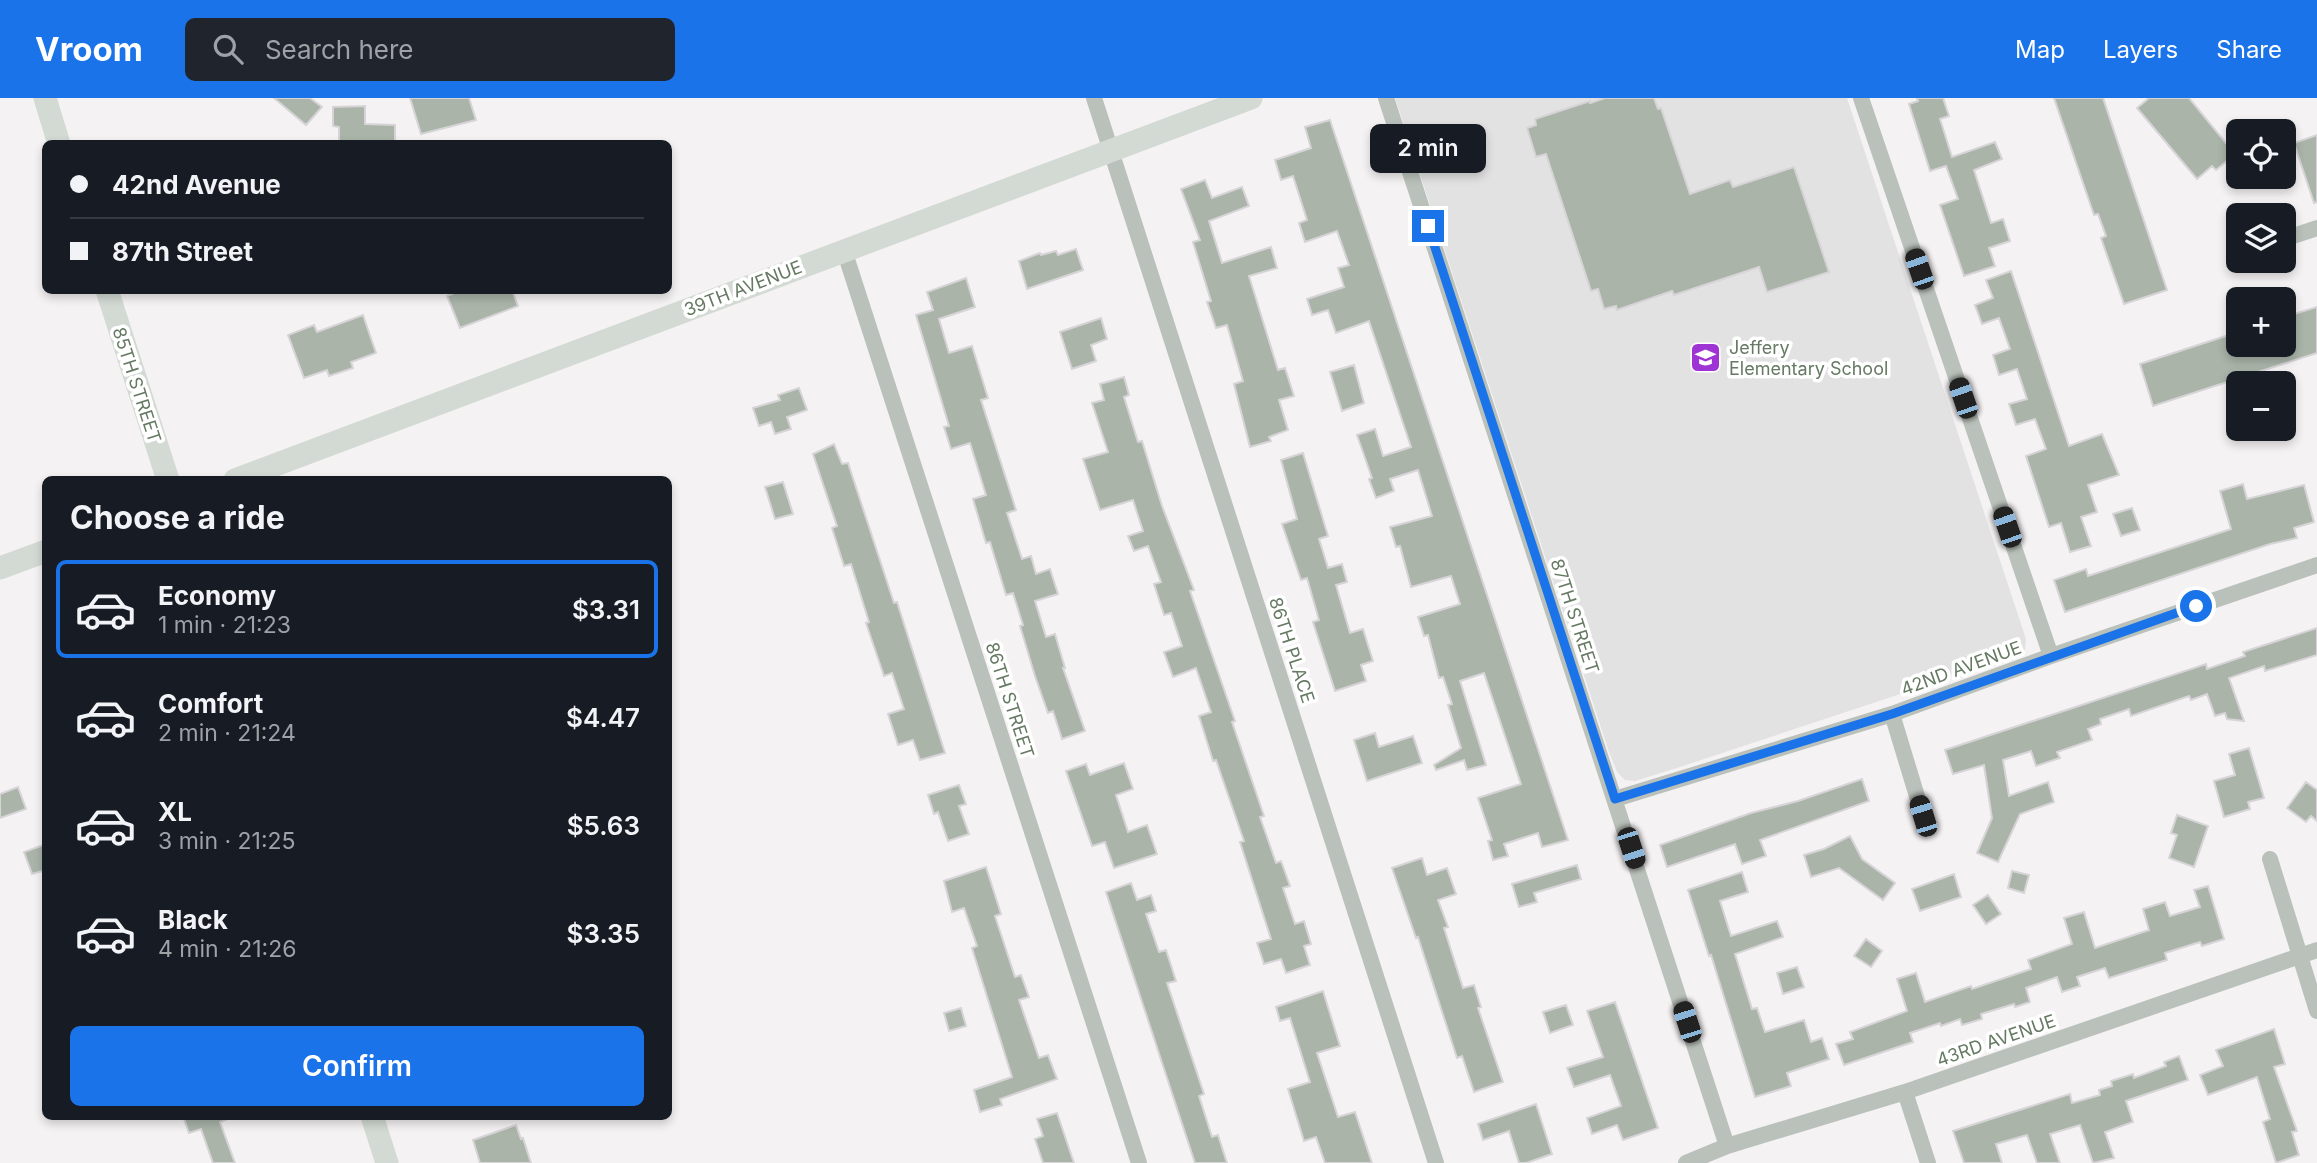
<!DOCTYPE html>
<html lang="en">
<head>
<meta charset="utf-8">
<style>
	body { margin:0; font-family:Inter,sans-serif; background:#20242c; color:#f1f3f6; height:100vh; display:flex; flex-direction:column; font-size:26px; white-space:nowrap }
	* { box-sizing:border-box; margin:0 }
	p { font-size:23px; color:#9ea1a6 }
	.icon { flex:none; width:38px; height:38px; fill:none; stroke:currentColor; stroke-width:2; stroke-linecap:round; stroke-linejoin:round }
	.map { position:relative; flex:1; overflow:hidden }
	.side { position:absolute; left:42px; top:378px; width:630px; height:644px; display:flex; flex-direction:column; background:#171b24; border-radius:10px; box-shadow:0 4px 10px #0003 }
	.side>* { flex:none }
	.hud { position:absolute; left:42px; top:42px; width:630px; height:154px; border-radius:10px; box-shadow:0 4px 10px #0003; display:grid; align-content:center; height:154px; padding:0 28px; background:#171b24 }
	.tools { position:absolute; left:2226px; top:21px; display:grid; gap:14px }
	.tools a { display:grid; place-items:center; width:70px; height:70px; border-radius:10px; background:#171b24; box-shadow:0 4px 10px #0003; font-size:35px }
	.end { position:absolute; width:32px; height:32px; margin:-16px; border:9px solid #1a73e8; background:#fff; box-shadow:0 0 0 4px #fff }
	.from { border-radius:50% }
	.bubble { position:absolute; height:49px; border-radius:10px; background:#171b24; box-shadow:0 4px 10px #0003; font-size:23px; font-weight:600; line-height:49px; text-align:center }
	.car { position:absolute; width:21px; height:42px; margin:-21px -10px; border-radius:9px; box-shadow:0 0 5px 2px #0007; background:linear-gradient(#222 24%,#8ab4d8 0 40%,#222 0 76%,#8ab4d8 0 86%,#222 0) }
	.hud b { display:flex; align-items:center; gap:24px; height:66px; font-size:26px }
	.hud b+b { border-top:2px solid #363941 }
	.hud i { width:18px; height:18px; background:#f1f3f6 }
	ul { padding:0; list-style:none }
	li { display:flex; align-items:center; gap:21px; height:98px; margin:0 14px 10px; padding:0 14px; border:4px solid transparent; border-radius:10px }
	li div { flex:1 }
	li b { display:block; font-size:26px }
	li em { font-style:normal; font-weight:600 }
	li.current { border-color:#1a73e8 }
	li>.icon { width:63px; height:63px; stroke-width:1.5 }
	h2 { padding:0 28px; font-size:32px; line-height:84px }
	.cta { display:flex; gap:14px; margin-top:auto; padding:14px 28px }
	.cta a { flex:1; height:80px; border-radius:10px; background:#1a73e8; color:#fff; font-size:28px; font-weight:600; line-height:80px; text-align:center }
	header { display:flex; align-items:center; gap:42px; box-sizing:border-box; height:98px; padding:0 35px; background:#1a73e8; color:#fff }
	header strong { font-size:33px }
	nav { display:flex; gap:38px; margin-inline-start:auto; font-size:24px }
	.search { width:490px; height:63px; background:#20242c; display:flex; align-items:center; gap:18px; box-sizing:border-box; padding:0 24px; border-radius:10px; color:#9ea1a6; font-size:26px }
	.map>svg:first-child { display:block }
	.built { fill:#e3e2e2 }
	.building { fill:#aab4a9; stroke:#d6d4d6; stroke-width:2 }
	.lines { fill:none; stroke-linecap:round; stroke-linejoin:round }
	.street { stroke:#bac1ba; stroke-width:16 }
	.secondary { stroke:#d3dad3; stroke-width:23 }
	.route { stroke:#1a73e8; stroke-width:9 }
	.labels { text-anchor:middle; dominant-baseline:central; stroke-width:7; stroke-linejoin:round; paint-order:stroke }
	.street-label { font-size:18px; fill:#667a63; stroke:#fff }
	.poi-label { font-size:18px; fill:#667a63; stroke:#fff; text-anchor:start }
</style>
</head>
<body>
<header>
<strong>Vroom</strong>
<div class="search"><svg class="icon" aria-label="search" viewBox="0 0 24 24"><circle cx="10" cy="10" r="6"/><path d="M15 15l6 6"/></svg>Search here</div>
<nav><a>Map</a><a>Layers</a><a>Share</a></nav>
</header>
<div class="map">
<svg width="2317" height="1065" viewBox="0 0 2317 1065">
	<rect width="100%" height="100%" fill="#f5f2f4"/>
	<path class="built" d="M 1395,0 L 1847,0 L 2026,541 L 2025,552 L 2020,557 L 1997,564 L 1677,670 L 1635,683 L 1625,682 L 1617,674 L 1609,654 Z"/>
	<path class="building" d="M 274,0 L 310,0 L 322,9 L 306,27 Z
		M 410,0 L 469,0 L 476,22 L 421,36 Z
		M 1605,0 L 1654,0 L 1658,11 L 1661,10 L 1690,96 L 1730,82 L 1733,89 L 1794,69 L 1829,174 L 1767,194 L 1759,169 L 1674,197 L 1672,193 L 1617,212 L 1616,208 L 1604,211 L 1598,191 L 1591,193 L 1546,56 L 1536,59 L 1527,30 L 1536,27 L 1535,21 L 1590,3 L 1590,5 Z
		M 1917,0 L 1943,0 L 1949,18 L 1940,21 L 1952,59 L 1995,44 L 2002,61 L 1974,72 L 1991,125 L 2003,121 L 2010,143 L 1989,150 L 1995,168 L 1964,178 L 1940,107 L 1958,101 L 1946,68 L 1930,73 L 1909,6 L 1918,3 Z
		M 2054,0 L 2103,0 L 2167,192 L 2124,206 L 2101,140 L 2106,138 L 2098,116 L 2094,117 Z
		M 2149,0 L 2189,0 L 2235,56 L 2216,72 L 2212,68 L 2197,81 L 2137,10 Z
		M 365,8 L 365,26 L 395,27 L 395,46 L 339,46 L 339,29 L 333,28 L 333,9 Z
		M 1330,22 L 1568,742 L 1542,749 L 1538,735 L 1504,746 L 1508,758 L 1493,762 L 1488,743 L 1492,742 L 1478,700 L 1521,686 L 1484,575 L 1460,583 L 1486,667 L 1467,672 L 1464,662 L 1436,672 L 1434,667 L 1461,650 L 1448,607 L 1452,606 L 1443,579 L 1439,580 L 1428,537 L 1424,538 L 1418,519 L 1460,506 L 1451,478 L 1411,489 L 1400,448 L 1396,449 L 1390,429 L 1432,418 L 1418,372 L 1390,381 L 1394,393 L 1376,400 L 1369,381 L 1372,380 L 1357,337 L 1375,331 L 1383,358 L 1411,349 L 1369,223 L 1336,235 L 1328,212 L 1312,217 L 1307,201 L 1344,189 L 1338,170 L 1349,167 L 1337,133 L 1305,144 L 1299,125 L 1307,122 L 1293,78 L 1281,82 L 1275,62 L 1311,50 L 1305,29 Z
		M 2317,37 L 2317,104 L 2314,105 L 2294,45 Z
		M 1205,82 L 1212,100 L 1242,89 L 1249,108 L 1209,123 L 1222,165 L 1271,149 L 1277,170 L 1249,178 L 1278,272 L 1285,270 L 1294,298 L 1279,302 L 1288,332 L 1269,339 L 1271,343 L 1250,349 L 1234,286 L 1243,283 L 1227,227 L 1216,230 L 1207,204 L 1211,203 L 1193,144 L 1200,142 L 1181,91 Z
		M 1076,151 L 1083,172 L 1027,191 L 1019,163 L 1040,155 L 1041,157 L 1056,153 L 1058,157 Z
		M 2011,173 L 2069,348 L 2102,336 L 2119,377 L 2088,387 L 2097,414 L 2081,419 L 2091,448 L 2070,454 L 2061,425 L 2049,429 L 2026,358 L 2046,351 L 2035,321 L 2016,327 L 2009,306 L 2027,301 L 2017,271 L 1999,277 L 1993,257 L 2010,251 L 1999,220 L 1982,226 L 1975,207 L 1993,200 L 1986,182 Z
		M 966,180 L 975,209 L 939,221 L 949,255 L 972,248 L 988,300 L 981,302 L 1016,412 L 1007,415 L 1022,461 L 1031,458 L 1036,476 L 1050,471 L 1058,496 L 1035,503 L 1046,539 L 1055,536 L 1065,570 L 1063,570 L 1085,633 L 1062,641 L 1053,613 L 1048,615 L 1035,578 L 1020,528 L 1023,527 L 1013,495 L 1006,497 L 990,444 L 986,445 L 973,401 L 986,397 L 970,345 L 951,351 L 944,329 L 949,328 L 916,217 L 933,212 L 927,194 Z
		M 462,192 L 512,192 L 518,208 L 460,230 L 447,198 Z
		M 2317,209 L 2317,255 L 2153,308 L 2140,266 L 2238,234 L 2238,247 L 2284,247 L 2284,219 Z
		M 363,217 L 376,255 L 351,264 L 353,270 L 329,278 L 327,272 L 304,280 L 288,237 L 314,227 L 317,234 Z
		M 1101,220 L 1107,241 L 1091,247 L 1096,263 L 1072,271 L 1060,234 Z
		M 1354,267 L 1364,305 L 1342,313 L 1330,274 Z
		M 1124,279 L 1129,297 L 1124,299 L 1138,344 L 1142,343 L 1162,408 L 1194,492 L 1190,493 L 1235,623 L 1232,624 L 1264,718 L 1260,719 L 1276,765 L 1281,763 L 1290,788 L 1283,790 L 1295,826 L 1304,823 L 1311,846 L 1304,848 L 1310,867 L 1286,875 L 1281,861 L 1264,866 L 1257,845 L 1271,841 L 1240,744 L 1244,743 L 1216,662 L 1213,663 L 1199,618 L 1211,614 L 1196,570 L 1173,579 L 1164,554 L 1182,548 L 1171,515 L 1164,517 L 1154,486 L 1161,484 L 1148,448 L 1134,453 L 1128,438 L 1143,433 L 1133,402 L 1100,412 L 1083,361 L 1108,354 L 1092,305 L 1104,302 L 1100,286 Z
		M 799,290 L 807,312 L 787,319 L 791,331 L 775,336 L 771,324 L 759,328 L 753,310 L 780,302 L 778,297 Z
		M 834,346 L 842,366 L 848,365 L 894,505 L 897,504 L 945,655 L 920,662 L 913,642 L 898,647 L 888,616 L 904,611 L 892,575 L 884,578 L 866,525 L 869,524 L 851,466 L 844,468 L 832,430 L 837,428 L 813,356 Z
		M 1303,355 L 1328,438 L 1319,441 L 1328,470 L 1342,466 L 1347,484 L 1336,487 L 1350,535 L 1363,531 L 1373,563 L 1361,567 L 1366,583 L 1335,593 L 1313,524 L 1319,522 L 1307,480 L 1301,482 L 1282,426 L 1297,421 L 1281,362 Z
		M 783,384 L 793,416 L 775,421 L 765,389 Z
		M 2243,386 L 2247,401 L 2304,387 L 2314,424 L 2294,430 L 2297,440 L 2270,446 L 2065,514 L 2054,482 L 2086,471 L 2088,478 L 2231,431 L 2220,393 Z
		M 2132,410 L 2140,432 L 2121,438 L 2113,416 Z
		M 2317,530 L 2317,557 L 2265,573 L 2264,568 L 2229,580 L 2244,623 L 2227,621 L 2225,615 L 2215,618 L 2207,596 L 2191,602 L 2189,598 L 2131,618 L 2129,611 L 2100,621 L 2101,626 L 2088,631 L 2092,642 L 2057,654 L 2060,660 L 2036,668 L 2031,653 L 2003,662 L 2009,698 L 2048,684 L 2054,704 L 2020,716 L 1998,764 L 1977,755 L 1992,720 L 1984,667 L 1953,676 L 1945,652 L 2206,566 L 2207,571 L 2245,558 L 2243,554 Z
		M 1375,635 L 1379,649 L 1413,638 L 1422,665 L 1367,683 L 1354,642 Z
		M 2249,650 L 2264,700 L 2248,704 L 2250,711 L 2224,719 L 2214,683 L 2235,677 L 2229,656 Z
		M 1124,665 L 1133,691 L 1116,697 L 1128,734 L 1147,727 L 1157,756 L 1114,770 L 1105,744 L 1092,748 L 1066,673 L 1086,666 L 1090,677 Z
		M 1862,681 L 1869,703 L 1760,742 L 1766,758 L 1742,766 L 1735,746 L 1667,769 L 1660,747 L 1751,715 L 1798,703 Z
		M 2306,684 L 2317,692 L 2317,723 L 2311,718 L 2306,724 L 2287,710 Z
		M 959,687 L 966,706 L 959,708 L 969,736 L 948,743 L 938,714 L 934,716 L 928,697 Z
		M 18,689 L 26,711 L 0,720 L 0,696 Z
		M 2177,717 L 2208,728 L 2194,769 L 2169,760 L 2177,737 L 2171,735 Z
		M 1850,738 L 1862,761 L 1895,785 L 1883,802 L 1839,770 L 1811,779 L 1804,757 L 1824,751 Z
		M 46,746 L 46,772 L 32,776 L 24,754 Z
		M 1422,760 L 1427,777 L 1447,770 L 1456,796 L 1438,802 L 1448,829 L 1444,830 L 1463,890 L 1474,887 L 1481,909 L 1478,910 L 1503,984 L 1474,994 L 1462,958 L 1457,960 L 1418,839 L 1416,840 L 1392,770 Z
		M 1577,767 L 1581,781 L 1534,795 L 1537,804 L 1519,809 L 1512,786 Z
		M 986,769 L 1001,816 L 995,818 L 1015,879 L 1021,877 L 1029,899 L 1019,902 L 1039,960 L 1048,957 L 1057,981 L 1000,1001 L 1002,1007 L 980,1014 L 974,992 L 1012,979 L 972,850 L 977,848 L 964,810 L 952,814 L 944,783 Z
		M 2012,773 L 2029,777 L 2024,795 L 2008,790 Z
		M 1742,774 L 1748,794 L 1720,803 L 1731,838 L 1777,823 L 1783,839 L 1735,856 L 1752,911 L 1757,910 L 1765,934 L 1804,922 L 1811,944 L 1822,940 L 1829,961 L 1787,975 L 1791,988 L 1755,999 L 1711,857 L 1709,858 L 1688,792 Z
		M 1954,776 L 1961,799 L 1920,813 L 1912,791 Z
		M 1131,785 L 1137,802 L 1151,797 L 1156,813 L 1146,816 L 1159,854 L 1166,852 L 1176,883 L 1167,885 L 1204,996 L 1199,998 L 1212,1039 L 1218,1037 L 1227,1065 L 1195,1065 L 1106,794 Z
		M 2208,788 L 2224,841 L 2202,848 L 2200,844 L 2165,855 L 2167,862 L 2109,880 L 2105,870 L 2077,879 L 2080,888 L 2062,894 L 2057,879 L 2026,890 L 2030,904 L 2015,909 L 2014,906 L 1981,916 L 1982,921 L 1962,927 L 1960,921 L 1941,928 L 1940,925 L 1910,935 L 1913,944 L 1844,967 L 1836,946 L 1853,941 L 1850,934 L 1907,913 L 1897,881 L 1916,875 L 1925,904 L 1971,888 L 1972,891 L 2031,871 L 2028,862 L 2072,846 L 2064,820 L 2084,814 L 2095,850 L 2149,832 L 2143,811 L 2165,804 L 2170,818 L 2200,809 L 2194,792 Z
		M 1988,797 L 2001,816 L 1986,826 L 1973,807 Z
		M 1866,841 L 1882,853 L 1871,869 L 1854,858 Z
		M 1797,869 L 1804,889 L 1783,896 L 1777,875 Z
		M 1323,893 L 1340,948 L 1317,955 L 1338,1019 L 1355,1014 L 1372,1065 L 1325,1065 L 1316,1039 L 1304,1043 L 1288,991 L 1310,984 L 1290,920 L 1280,923 L 1276,909 Z
		M 1615,904 L 1658,1030 L 1623,1042 L 1617,1027 L 1592,1036 L 1587,1020 L 1621,1008 L 1610,977 L 1574,989 L 1567,970 L 1603,959 L 1587,913 Z
		M 1566,907 L 1573,927 L 1550,935 L 1543,914 Z
		M 961,910 L 966,928 L 949,933 L 944,915 Z
		M 2274,931 L 2285,966 L 2274,969 L 2297,1033 L 2292,1034 L 2299,1057 L 2276,1065 L 2263,1024 L 2270,1021 L 2257,979 L 2208,997 L 2200,977 L 2223,968 L 2216,952 Z
		M 2179,958 L 2188,982 L 2126,1003 L 2133,1024 L 2105,1034 L 2114,1060 L 2093,1065 L 2080,1027 L 2050,1036 L 2060,1065 L 2037,1065 L 2027,1037 L 1996,1046 L 2002,1065 L 1964,1065 L 1953,1033 L 2070,996 L 2072,1005 L 2100,997 L 2099,992 L 2112,988 L 2111,983 L 2133,976 L 2134,980 L 2166,968 L 2164,964 Z
		M 1536,1006 L 1552,1056 L 1526,1065 L 1519,1065 L 1509,1033 L 1483,1042 L 1478,1026 Z
		M 1057,1015 L 1074,1065 L 1043,1065 L 1035,1041 L 1043,1038 L 1037,1021 Z
		M 183,1018 L 230,1018 L 230,1020 L 220,1024 L 235,1065 L 213,1065 L 201,1031 L 189,1035 Z
		M 516,1027 L 521,1041 L 523,1040 L 531,1065 L 480,1065 L 473,1042 Z"/>
	<g class="lines">
		<path class="street" d="M 1094,0 L 1436,1065
			M 1386,0 L 1727,1048
			M 1861,0 L 2051,558
			M 2237,139 L 2238,139
			M 2284,141 L 2317,130
			M 844,152 L 1139,1065
			M 1892,616 L 1923,718
			M 1615,701 L 1892,616 L 2051,558 L 2317,467
			M 2270,761 L 2317,913
			M 1905,994 L 1928,1065
			M 1686,1065 L 1727,1048 L 1905,994 L 2317,852"/>
		<path class="secondary" d="M 45,0 L 59,46
			M 107,192 L 168,382
			M 235,382 L 1251,0
			M 0,470 L 46,453
			M 372,1018 L 387,1065"/>
	</g>
	<g class="lines">
		<path class="route" d="M 1428,128 L 1615,701 L 1892,616 L 2196,508"/>
	</g>
	<defs>
		<symbol id="school-square" viewBox="-11 -11 22 22"><rect x="-9" y="-9" width="18" height="18" rx="4" fill="#9e34d3" stroke="#fff"/><path d="M0-5L7-2L0 1L-7-2ZM-4 1L0 2.5L4 1V4Q0 6-4 4Z" fill="#fff"/></symbol>
	</defs>
	<g fill-rule="evenodd">
		<use href="#school-square" x="1688" y="242" width="35" height="35"/>
	</g>
	<g class="labels">
		<g class="street-label">
			<text transform="translate(743 190) rotate(-21)">39TH AVENUE</text>
			<text transform="translate(137 287) rotate(72)">85TH STREET</text>
			<text transform="translate(1575 518) rotate(72)">87TH STREET</text>
			<text transform="translate(1292 552) rotate(72)">86TH PLACE</text>
			<text transform="translate(1961 570) rotate(-20)">42ND AVENUE</text>
			<text transform="translate(1010 602) rotate(72)">86TH STREET</text>
			<text transform="translate(1996 942) rotate(-19)">43RD AVENUE</text>
		</g>
		<g class="poi-label">
			<text x="1729" y="249">Jeffery<tspan x="1729" dy="21">Elementary School</tspan></text>
		</g>
	</g>
</svg>
<div class="tools">
<a><svg class="icon" aria-label="locate" viewBox="0 0 24 24"><circle cx="12" cy="12" r="6"/><path d="M12 2v4M12 18v4M2 12h4M18 12h4"/></svg></a>
<a><svg class="icon" aria-label="layers" viewBox="0 0 24 24"><path d="M12 4l9 5-9 5-9-5zM3 14l9 5 9-5"/></svg></a>
<a>+</a>
<a>−</a>
</div>
<i class="end from" style="left:2196px;top:508px"></i>
<i class="end" style="left:1428px;top:128px"></i>
<div class="bubble" style="left:1370px;top:26px;width:116px">2 min</div>
<i class="car" style="left:1919px;top:171px;rotate:341deg"></i>
<i class="car" style="left:1963px;top:300px;rotate:341deg"></i>
<i class="car" style="left:2007px;top:429px;rotate:341deg"></i>
<i class="car" style="left:1923px;top:718px;rotate:343deg"></i>
<i class="car" style="left:1631px;top:750px;rotate:162deg"></i>
<i class="car" style="left:1687px;top:924px;rotate:342deg"></i>
<div class="hud">
<b><i class="from"></i>42nd Avenue</b>
<b><i></i>87th Street</b>
</div>
<section class="side">
<h2>Choose a ride</h2>
<ul>
<li class="current"><svg class="icon" aria-label="car" viewBox="0 0 24 24"><path d="M5 17H2v-5l4-1 3-4h7l3 4 3 1v5h-3M9 17h6M6 11h13"/><circle cx="7" cy="17" r="2"/><circle cx="17" cy="17" r="2"/></svg><div><b>Economy</b><p>1 min · 21:23</p></div><em>$3.31</em></li>
<li><svg class="icon" aria-label="car" viewBox="0 0 24 24"><path d="M5 17H2v-5l4-1 3-4h7l3 4 3 1v5h-3M9 17h6M6 11h13"/><circle cx="7" cy="17" r="2"/><circle cx="17" cy="17" r="2"/></svg><div><b>Comfort</b><p>2 min · 21:24</p></div><em>$4.47</em></li>
<li><svg class="icon" aria-label="car" viewBox="0 0 24 24"><path d="M5 17H2v-5l4-1 3-4h7l3 4 3 1v5h-3M9 17h6M6 11h13"/><circle cx="7" cy="17" r="2"/><circle cx="17" cy="17" r="2"/></svg><div><b>XL</b><p>3 min · 21:25</p></div><em>$5.63</em></li>
<li><svg class="icon" aria-label="car" viewBox="0 0 24 24"><path d="M5 17H2v-5l4-1 3-4h7l3 4 3 1v5h-3M9 17h6M6 11h13"/><circle cx="7" cy="17" r="2"/><circle cx="17" cy="17" r="2"/></svg><div><b>Black</b><p>4 min · 21:26</p></div><em>$3.35</em></li>
</ul>
<div class="cta"><a>Confirm</a></div>
</section>
</div>
</body>
</html>
